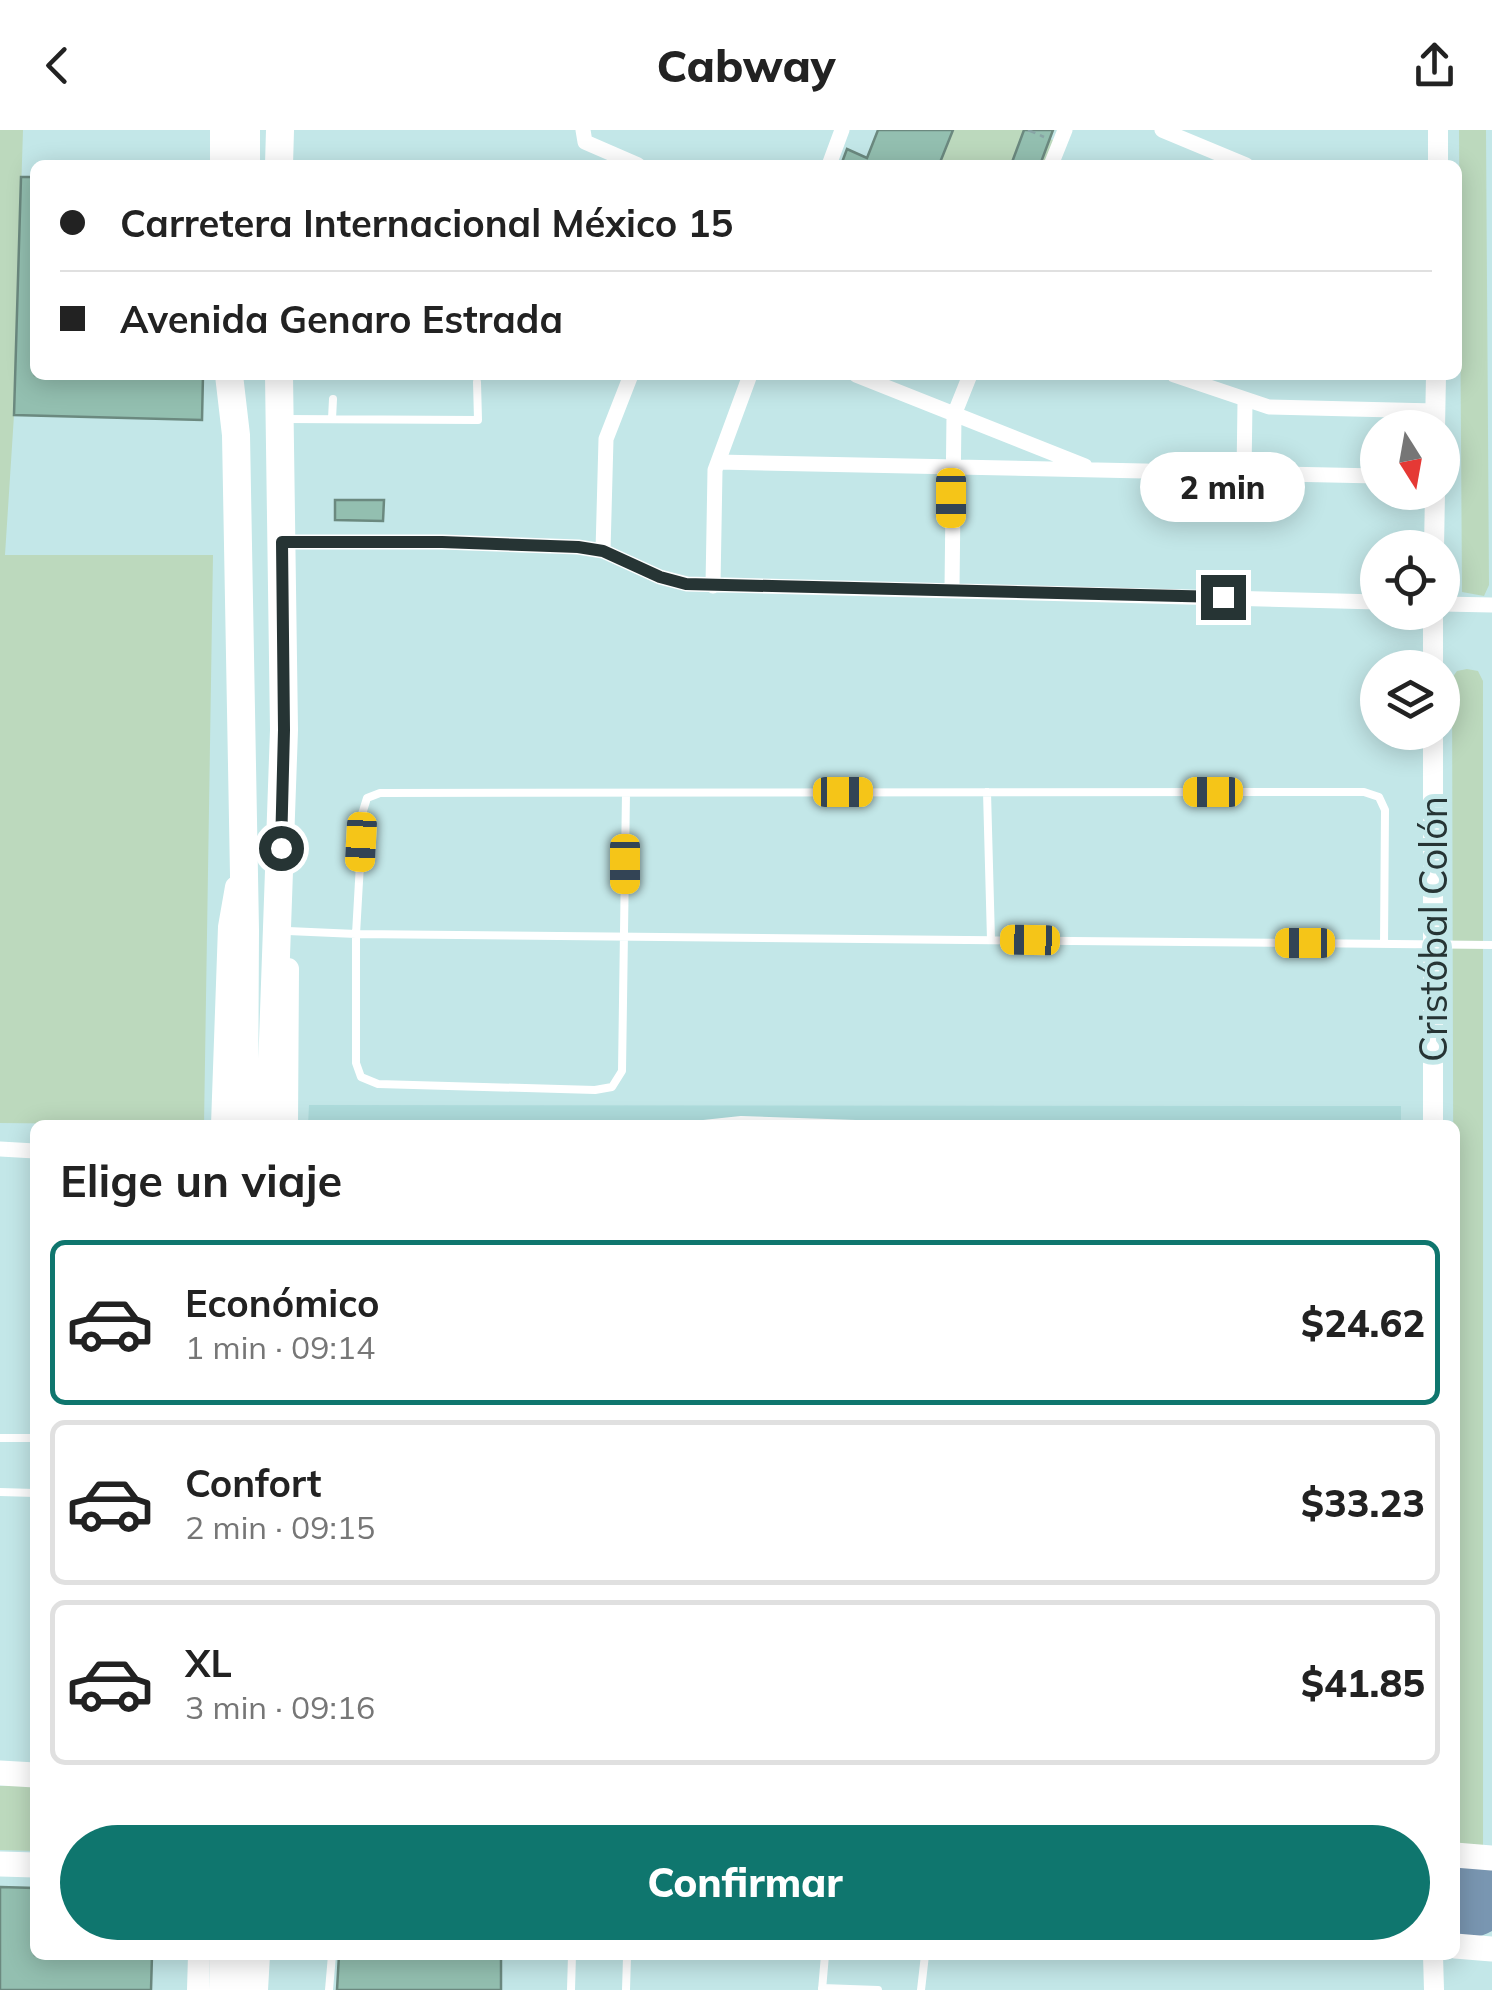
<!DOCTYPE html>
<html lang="es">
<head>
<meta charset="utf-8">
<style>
	body { margin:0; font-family:Mulish,sans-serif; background:#f6f6f6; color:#222; height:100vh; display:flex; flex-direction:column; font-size:38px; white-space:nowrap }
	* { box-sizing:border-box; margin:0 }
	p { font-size:32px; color:#767676 }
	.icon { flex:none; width:55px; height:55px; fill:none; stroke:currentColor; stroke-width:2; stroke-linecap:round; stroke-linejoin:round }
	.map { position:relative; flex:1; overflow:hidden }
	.details { position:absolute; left:30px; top:990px; width:1430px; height:840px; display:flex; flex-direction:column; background:#fff; border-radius:15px; box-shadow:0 5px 25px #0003 }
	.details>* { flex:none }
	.banner { position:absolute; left:30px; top:30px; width:1432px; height:220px; border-radius:15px; box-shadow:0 5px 25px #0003; display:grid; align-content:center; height:220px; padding:0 30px; background:#fff }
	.needle { width:65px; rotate:169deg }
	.fabs { position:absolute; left:1360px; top:280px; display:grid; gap:20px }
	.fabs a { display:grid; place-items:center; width:100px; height:100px; border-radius:50%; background:#fff; box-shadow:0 5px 25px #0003; font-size:50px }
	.end { position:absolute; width:45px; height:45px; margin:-22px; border:12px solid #263434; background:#fff; box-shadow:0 0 0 5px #fff }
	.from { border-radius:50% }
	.bubble { position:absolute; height:70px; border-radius:35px; background:#fff; box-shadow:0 5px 25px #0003; font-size:32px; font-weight:800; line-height:70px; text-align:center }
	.car { position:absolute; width:30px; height:60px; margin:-30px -15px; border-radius:12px; box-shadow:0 0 8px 2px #0007; background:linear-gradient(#f5c518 24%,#345 0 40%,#f5c518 0 76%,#345 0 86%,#f5c518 0) }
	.banner b { display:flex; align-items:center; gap:35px; height:95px; font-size:38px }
	.banner b+b { border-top:2px solid #e0e0e0 }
	.banner i { width:25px; height:25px; background:#222 }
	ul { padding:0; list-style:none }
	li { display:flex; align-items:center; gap:30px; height:165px; margin:0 20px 15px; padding:0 10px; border:5px solid #e0e0e0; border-radius:15px }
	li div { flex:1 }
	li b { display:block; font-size:38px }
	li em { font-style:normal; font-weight:800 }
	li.active { border-color:#0f766e }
	li>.icon { width:90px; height:90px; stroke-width:1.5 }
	h2 { padding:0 30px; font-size:45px; line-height:120px }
	.action { display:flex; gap:20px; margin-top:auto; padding:20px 30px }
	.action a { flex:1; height:115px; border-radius:60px; background:#0f766e; color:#fff; font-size:40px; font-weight:800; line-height:115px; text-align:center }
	header { display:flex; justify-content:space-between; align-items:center; height:130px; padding:0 30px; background:#fff; font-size:45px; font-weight:800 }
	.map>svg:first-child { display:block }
	.built { fill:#aedcdc }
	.green { fill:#bcd9bd }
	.water { fill:#7996b1 }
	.building { fill:#93bfb0; stroke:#6b897f; stroke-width:2.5 }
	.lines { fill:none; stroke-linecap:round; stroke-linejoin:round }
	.path { stroke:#88a4a5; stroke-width:2.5; stroke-dasharray:8 5; stroke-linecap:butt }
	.service { stroke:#fff; stroke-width:8 }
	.minor { stroke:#fff; stroke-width:15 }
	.tertiary { stroke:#fff; stroke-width:20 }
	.secondary { stroke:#fff; stroke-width:22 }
	.primary { stroke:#fff; stroke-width:25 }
	.trunk { stroke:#fff; stroke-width:28 }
	.route { stroke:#263434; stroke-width:12 }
	.labels { text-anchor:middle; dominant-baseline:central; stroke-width:10; stroke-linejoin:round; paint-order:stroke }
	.street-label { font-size:38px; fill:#263434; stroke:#c3e7e8 }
</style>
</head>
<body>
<header><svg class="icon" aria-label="back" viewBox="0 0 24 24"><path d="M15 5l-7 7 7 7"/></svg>Cabway<svg class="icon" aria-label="share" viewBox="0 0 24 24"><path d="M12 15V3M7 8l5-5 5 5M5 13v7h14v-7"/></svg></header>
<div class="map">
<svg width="1492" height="1860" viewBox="0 0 1492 1860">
	<rect width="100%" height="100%" fill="#c3e7e8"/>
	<path class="built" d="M 309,975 L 1401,976 L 1401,995 L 308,995 Z"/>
	<path class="green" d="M 0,0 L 23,0 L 14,285 L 5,425 L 213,425 L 204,995 L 0,993 Z
		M 953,0 L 1028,0 L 1060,13 L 1051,35 L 939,35 Z
		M 1459,0 L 1486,0 L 1489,455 L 1484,466 L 1462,462 Z
		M 1467,539 L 1478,541 L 1483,551 L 1483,1717 L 1465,1717 L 1455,1709 L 1452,548 L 1457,541 Z
		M 35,1653 L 35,1721 L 0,1720 L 0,1656 Z"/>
	<path class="water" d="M 1455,1737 L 1492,1739 L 1492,1801 C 1480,1808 1468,1809 1455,1803 Z"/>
	<path class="building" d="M 878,0 L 953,0 L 939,35 L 841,35 L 847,19 L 867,28 Z
		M 1024,0 L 1053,0 L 1040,35 L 1011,35 Z
		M 21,47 L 35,47 L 35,245 L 203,245 L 202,290 L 14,285 Z
		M 335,370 L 384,370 L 383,391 L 335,390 Z
		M 0,1757 L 35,1758 L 35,1825 L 152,1825 L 151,1860 L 0,1860 Z
		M 339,1825 L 501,1825 L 501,1860 L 337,1860 Z"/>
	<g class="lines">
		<path class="path" d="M 1028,0 L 1044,7"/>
		<path class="service" d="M 285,289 L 478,290 L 477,252
			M 332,289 L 333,269
			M 987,662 L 991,810
			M 626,663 L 622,941 L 612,957 L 595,960 L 378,954 L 361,947 L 356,933 L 356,804 L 363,681 L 367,668 L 380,663 C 708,662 1036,662 1364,662 L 1379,667 L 1385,680 L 1384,814
			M 288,801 L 356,804 L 1492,815
			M 694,995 L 741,990 L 885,995
			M 0,1308 L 35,1308
			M 0,1362 L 35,1363
			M 624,1825 L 627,1827 L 626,1860
			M 822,1858 L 878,1860
			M 329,1860 L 332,1825
			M 571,1860 L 572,1825
			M 822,1860 L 825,1825
			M 921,1860 L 925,1825"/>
		<path class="minor" d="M 583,0 L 585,12 L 638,35
			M 1162,0 L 1246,35
			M 829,35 L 842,0
			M 1051,35 L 1065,0
			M 856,245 L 1085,336
			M 1174,245 L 1269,277 L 1435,281
			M 718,332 L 1378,346
			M 1244,344 L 1245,272
			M 281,412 L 442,412 L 578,417 L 603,421 L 660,447 L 687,454 L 1378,472
			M 603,421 L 606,309 L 631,245
			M 713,456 L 715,340 L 750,245
			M 952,459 L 954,285 L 970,245
			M 1442,474 L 1492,475
			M 0,1019 L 35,1021"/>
		<path class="tertiary" d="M 1438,0 L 1438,35
			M 1435,298 L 1436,245
			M 1434,418 L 1435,362
			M 1433,482 L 1433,538
			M 1433,602 L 1433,995
			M 1433,1825 L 1434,1860"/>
		<path class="secondary" d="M 222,995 L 229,797 L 236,757
			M 287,995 L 288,839
			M 198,1860 L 199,1825
			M 257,1860 L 259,1825"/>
		<path class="primary" d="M 0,1643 L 35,1645
			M 1455,1725 L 1492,1728
			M 0,1734 L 35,1735
			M 1455,1816 L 1492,1819"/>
		<path class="trunk" d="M 224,0 L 224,35
			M 246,35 L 246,0
			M 279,35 L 280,0
			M 229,245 L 236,305 L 245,800 L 244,995
			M 270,995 L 284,600 L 279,245
			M 223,1860 L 224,1825
			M 243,1860 L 245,1825"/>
	</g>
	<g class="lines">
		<path class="route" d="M 281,718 L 284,600 L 282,412 L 442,412 L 578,417 L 603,421 L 660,447 L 686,454 L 1223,467"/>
	</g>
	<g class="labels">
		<g class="street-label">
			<text transform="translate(1433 799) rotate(-90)">Cristóbal Colón</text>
		</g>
	</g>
</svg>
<div class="fabs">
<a><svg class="needle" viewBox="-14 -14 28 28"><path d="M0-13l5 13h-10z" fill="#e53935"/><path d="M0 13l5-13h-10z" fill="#767676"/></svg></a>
<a><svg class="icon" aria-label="locate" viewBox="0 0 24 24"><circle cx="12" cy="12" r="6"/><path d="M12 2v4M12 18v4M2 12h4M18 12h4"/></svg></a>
<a><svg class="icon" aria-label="layers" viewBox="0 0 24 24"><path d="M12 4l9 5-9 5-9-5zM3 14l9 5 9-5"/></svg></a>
</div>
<i class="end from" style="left:281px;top:718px"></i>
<i class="end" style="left:1223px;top:467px"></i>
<div class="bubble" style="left:1140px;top:322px;width:165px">2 min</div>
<i class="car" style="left:951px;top:368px;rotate:180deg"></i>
<i class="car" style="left:843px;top:662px;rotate:90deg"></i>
<i class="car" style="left:1213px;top:662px;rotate:270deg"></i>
<i class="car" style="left:361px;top:712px;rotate:183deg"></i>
<i class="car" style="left:625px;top:734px;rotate:180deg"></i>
<i class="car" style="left:1030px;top:810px;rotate:271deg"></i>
<i class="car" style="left:1305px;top:813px;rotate:270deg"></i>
<div class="banner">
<b><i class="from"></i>Carretera Internacional México 15</b>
<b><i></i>Avenida Genaro Estrada</b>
</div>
<section class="details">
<h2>Elige un viaje</h2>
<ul>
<li class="active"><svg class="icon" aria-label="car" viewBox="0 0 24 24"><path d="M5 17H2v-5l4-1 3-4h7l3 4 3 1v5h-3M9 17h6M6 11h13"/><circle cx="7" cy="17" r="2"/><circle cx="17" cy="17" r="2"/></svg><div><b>Económico</b><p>1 min · 09:14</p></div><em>$24.62</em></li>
<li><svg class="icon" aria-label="car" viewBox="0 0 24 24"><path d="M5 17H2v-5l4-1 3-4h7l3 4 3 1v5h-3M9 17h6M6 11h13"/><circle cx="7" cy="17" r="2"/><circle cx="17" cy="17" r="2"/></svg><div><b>Confort</b><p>2 min · 09:15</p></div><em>$33.23</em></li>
<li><svg class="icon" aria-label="car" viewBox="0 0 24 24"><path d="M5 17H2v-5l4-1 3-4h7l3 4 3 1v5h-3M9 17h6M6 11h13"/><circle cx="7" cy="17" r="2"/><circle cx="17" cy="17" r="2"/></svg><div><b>XL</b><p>3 min · 09:16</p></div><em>$41.85</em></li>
</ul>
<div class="action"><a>Confirmar</a></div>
</section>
</div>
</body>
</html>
